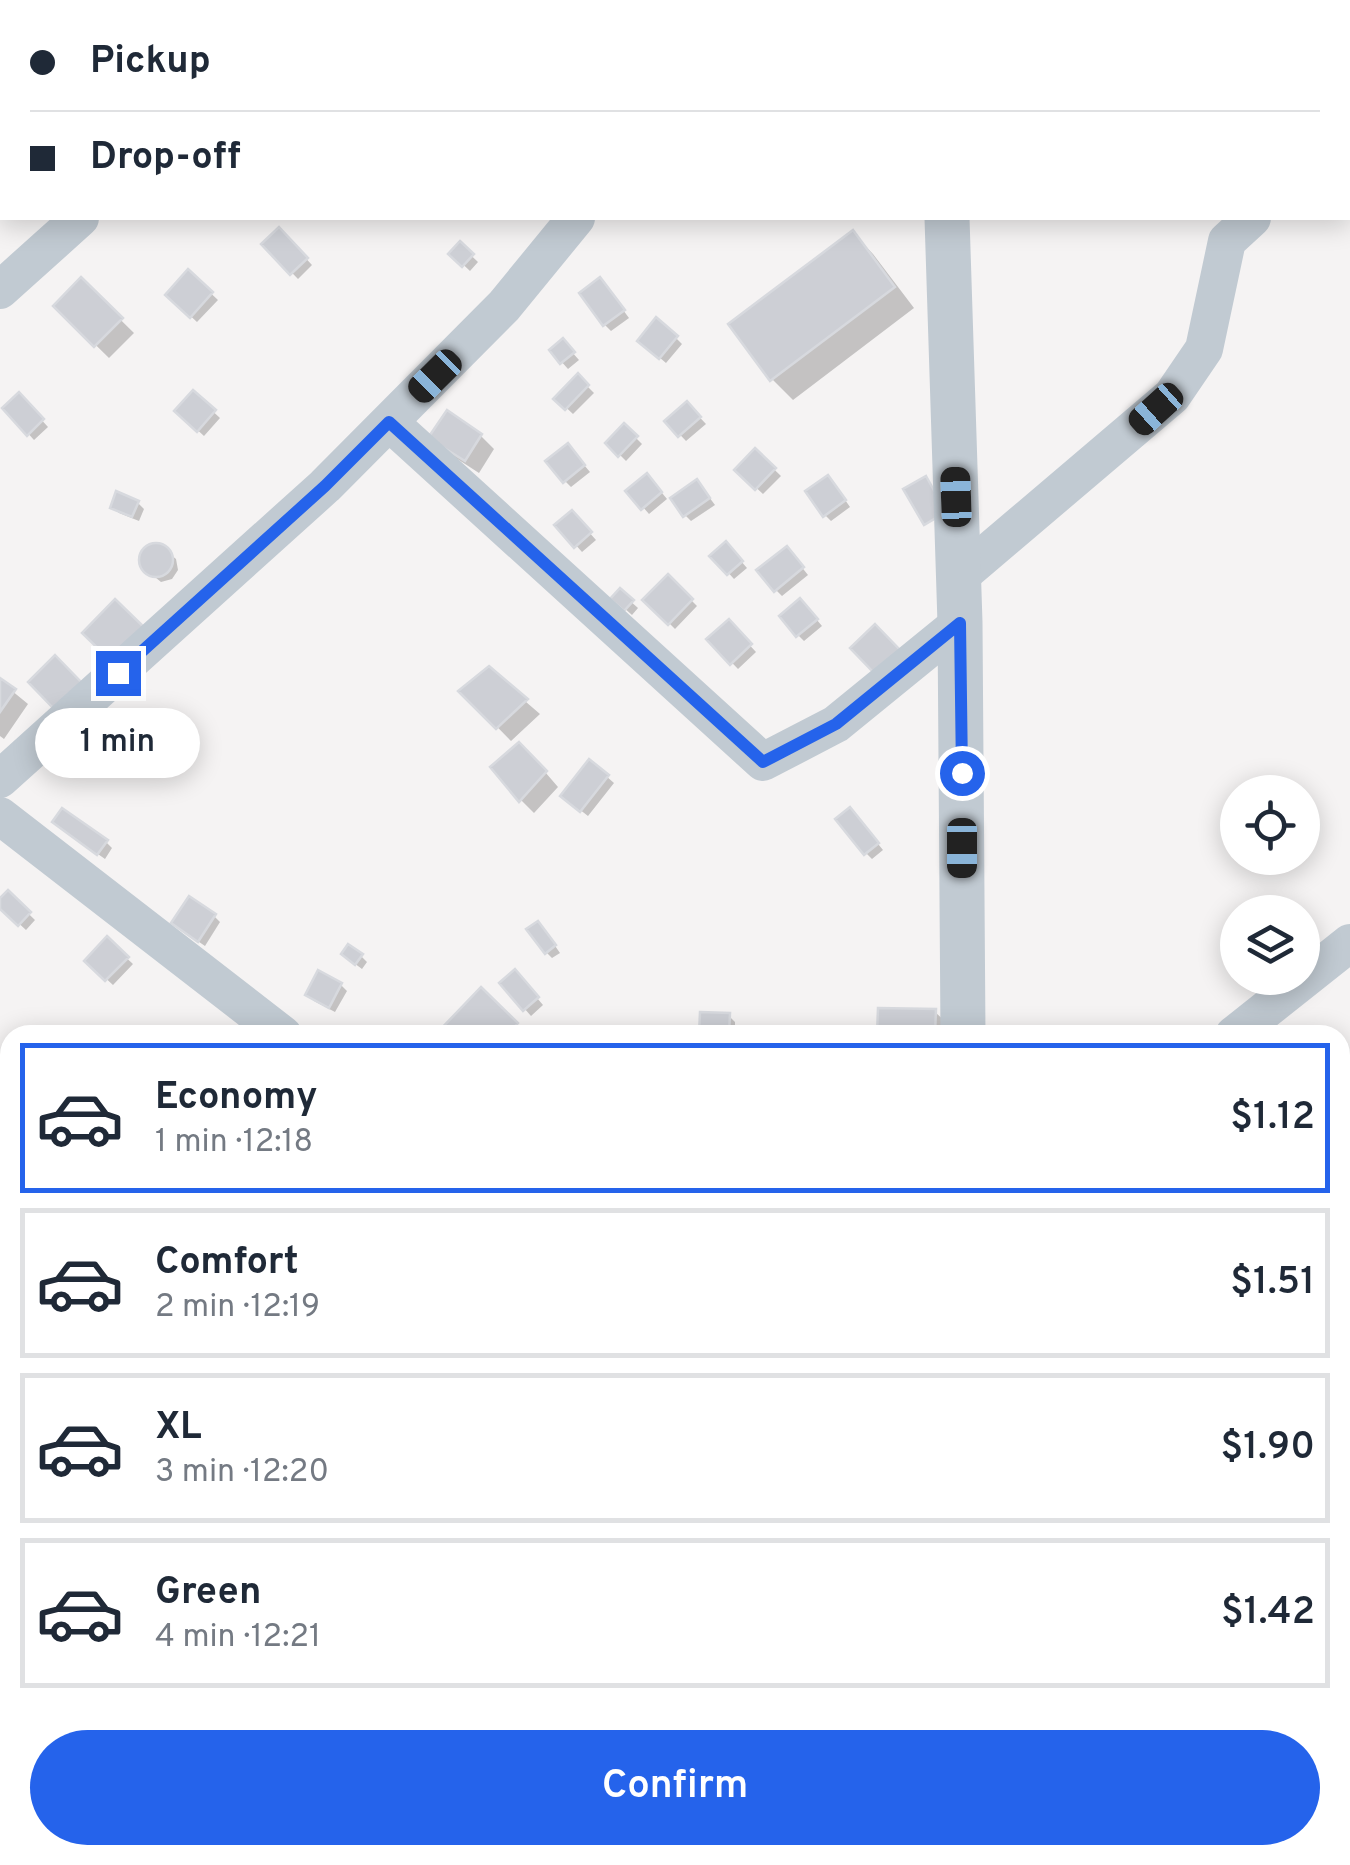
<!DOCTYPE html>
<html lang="en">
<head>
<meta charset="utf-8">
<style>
	body { margin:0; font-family:Overpass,sans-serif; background:#f2f2f3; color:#1f2937; height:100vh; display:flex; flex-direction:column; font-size:38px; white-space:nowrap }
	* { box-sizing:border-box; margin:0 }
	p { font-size:32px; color:#747a83 }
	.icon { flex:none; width:55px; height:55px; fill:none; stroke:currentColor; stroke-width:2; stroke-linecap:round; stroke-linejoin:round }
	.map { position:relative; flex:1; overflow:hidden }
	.side { position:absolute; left:0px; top:1025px; width:1350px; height:840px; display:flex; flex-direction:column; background:#fff; border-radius:30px 30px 0 0; box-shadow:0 5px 25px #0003 }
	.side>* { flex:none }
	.guide { position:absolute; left:0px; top:0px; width:1350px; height:220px; box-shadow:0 5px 25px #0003; display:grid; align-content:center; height:220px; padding:0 30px; background:#fff }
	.buttons { position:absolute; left:1220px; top:775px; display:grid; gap:20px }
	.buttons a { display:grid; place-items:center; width:100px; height:100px; border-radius:50%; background:#fff; box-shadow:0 5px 25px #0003; font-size:50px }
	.end { position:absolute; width:45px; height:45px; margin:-22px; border:12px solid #2563eb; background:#fff; box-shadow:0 0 0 5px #fff }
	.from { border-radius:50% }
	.bubble { position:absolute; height:70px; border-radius:35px; background:#fff; box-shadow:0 5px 25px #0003; font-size:32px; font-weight:600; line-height:70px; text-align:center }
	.car { position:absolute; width:30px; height:60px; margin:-30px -15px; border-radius:12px; box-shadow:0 0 8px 2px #0007; background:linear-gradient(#222 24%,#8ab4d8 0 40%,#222 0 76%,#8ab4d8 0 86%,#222 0) }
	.guide b { display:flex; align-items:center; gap:35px; height:95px; font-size:38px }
	.guide b+b { border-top:2px solid #e0e1e3 }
	.guide i { width:25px; height:25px; background:#1f2937 }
	ul { padding:18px 0 0; list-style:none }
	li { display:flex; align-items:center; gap:30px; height:150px; margin:0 20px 15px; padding:0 10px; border:5px solid #e0e1e3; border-radius:0px }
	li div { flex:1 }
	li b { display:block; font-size:38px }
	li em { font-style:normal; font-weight:600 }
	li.current { border-color:#2563eb }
	li>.icon { width:90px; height:90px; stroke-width:1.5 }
	.primary-button { display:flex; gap:20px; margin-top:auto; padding:20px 30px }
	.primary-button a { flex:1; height:115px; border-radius:60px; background:#2563eb; color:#fff; font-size:40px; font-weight:600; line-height:115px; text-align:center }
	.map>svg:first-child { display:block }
	.shadow { fill:#0003 }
	.building { fill:#cdcfd5; stroke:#d7d9de; stroke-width:2.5 }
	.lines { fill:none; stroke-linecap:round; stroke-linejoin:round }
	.minor { stroke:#c1cad2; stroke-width:38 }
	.tertiary { stroke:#c1cad2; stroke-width:45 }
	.route { stroke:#2563eb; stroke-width:12 }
</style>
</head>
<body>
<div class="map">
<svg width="1350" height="1865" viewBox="0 0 1350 1865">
	<rect width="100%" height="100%" fill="#f5f3f3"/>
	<path class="shadow" d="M 263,0 L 290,0 L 288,2 L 266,2 Z
		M 279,230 L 312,265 L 298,279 L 264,244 Z
		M 853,233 L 873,254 L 914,308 L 793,400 L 772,379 Z
		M 460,245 L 478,262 L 470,271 L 452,254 Z
		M 188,272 L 218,300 L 197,322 L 168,295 Z
		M 81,281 L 134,333 L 109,358 L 56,306 Z
		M 606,287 L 629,318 L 611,331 L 605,325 Z
		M 676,338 L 682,344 L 666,363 L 646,346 Z
		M 563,342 L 579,360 L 568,369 L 552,351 Z
		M 578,377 L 594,393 L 573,414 L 557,399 Z
		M 193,393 L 220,418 L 204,436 L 177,411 Z
		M 19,395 L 48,427 L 34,440 L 5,408 Z
		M 687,404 L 706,424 L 686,441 L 667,421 Z
		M 624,426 L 642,444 L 626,461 L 608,443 Z
		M 481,436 L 494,449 L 479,473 L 445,451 Z
		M 755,451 L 781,476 L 763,494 L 737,470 Z
		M 573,452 L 590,472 L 571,487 L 565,481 Z
		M 653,482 L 667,499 L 649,514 L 629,491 Z
		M 834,484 L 850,507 L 831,521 L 825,515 Z
		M 703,489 L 715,505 L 691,521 L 685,515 Z
		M 138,503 L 144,509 L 139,521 L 119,513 L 112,507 Z
		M 572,513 L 596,540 L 582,552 L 558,525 Z
		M 726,544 L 747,568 L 734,579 L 713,556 Z
		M 159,545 L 176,559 L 178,570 L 172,579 L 161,582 L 144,568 L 142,557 L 148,548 Z
		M 792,555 L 808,575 L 782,596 L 776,590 Z
		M 668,577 L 697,606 L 675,629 L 646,600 Z
		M 620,592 L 638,608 L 632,615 L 614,599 Z
		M 806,607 L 822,626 L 804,641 L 798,635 Z
		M 728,622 L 756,652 L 738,669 L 710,640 Z
		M 489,670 L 540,714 L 511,741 L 462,691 Z
		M 0,681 L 28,704 L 4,739 L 0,736 Z
		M 533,758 L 558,787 L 534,813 L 521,800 Z
		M 590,762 L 614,783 L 588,816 L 570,802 Z
		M 856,817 L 883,850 L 872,859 L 866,853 Z
		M 61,828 L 106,842 L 112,848 L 105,859 Z
		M 8,894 L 35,920 L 26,930 L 0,906 L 0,902 Z
		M 214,916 L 220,922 L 205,946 L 180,929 Z
		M 544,930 L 560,953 L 552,958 L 546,952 Z
		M 107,940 L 133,964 L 113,985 L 87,961 Z
		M 361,956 L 367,962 L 362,969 L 350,960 Z
		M 521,979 L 543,1005 L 531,1016 L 502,983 Z
		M 341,985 L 347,991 L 335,1012 L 314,1001 L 308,995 Z
		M 481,990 L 526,1035 L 442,1035 Z
		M 935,1012 L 949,1025 L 948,1035 L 879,1035 Z
		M 729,1016 L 735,1022 L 735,1035 L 702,1035 Z
		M 0,1248 L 10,1259 L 10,1290 L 0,1299 Z
		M 316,1856 L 324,1865 L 305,1865 Z"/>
	<path class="building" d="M 279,227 L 308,258 L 290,275 L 261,244 Z
		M 853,230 L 895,287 L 770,381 L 728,324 Z
		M 460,241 L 474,254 L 462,267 L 448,254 Z
		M 188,269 L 213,292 L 190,318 L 165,295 Z
		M 81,277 L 123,318 L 94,347 L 53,306 Z
		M 600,277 L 625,310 L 603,326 L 579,293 Z
		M 656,317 L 678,336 L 659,359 L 637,341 Z
		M 563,338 L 575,352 L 560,364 L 549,350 Z
		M 578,373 L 589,385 L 565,410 L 553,399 Z
		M 193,390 L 216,410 L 197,432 L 174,411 Z
		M 19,392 L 44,419 L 27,436 L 2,408 Z
		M 687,401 L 701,417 L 678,437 L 664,421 Z
		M 447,410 L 482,434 L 465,461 L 428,438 Z
		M 624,423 L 638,436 L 618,457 L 605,443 Z
		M 568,443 L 585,465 L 563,483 L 545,461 Z
		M 755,448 L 776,468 L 755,490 L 734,470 Z
		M 647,473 L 662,492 L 641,510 L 625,491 Z
		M 828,475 L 846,500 L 823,517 L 805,491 Z
		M 926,476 L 946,512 L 924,525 L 903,489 Z
		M 697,479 L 710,498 L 683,517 L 670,498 Z
		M 116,491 L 139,501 L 132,517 L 110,508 Z
		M 572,510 L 592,532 L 574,548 L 554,525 Z
		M 726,541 L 743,561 L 727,575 L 709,556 Z
		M139 560a17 17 0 1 1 34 0a17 17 0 1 1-34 0Z
		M 787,546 L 804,567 L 774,592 L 756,570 Z
		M 668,574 L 693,599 L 668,625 L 642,600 Z
		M 620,588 L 634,600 L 624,611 L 610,599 Z
		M 800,598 L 818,619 L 796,637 L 779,616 Z
		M 115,599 L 147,630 L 114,664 L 82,633 Z
		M 729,619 L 752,644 L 730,665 L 706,639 Z
		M 875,624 L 901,651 L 876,675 L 850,648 Z
		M 55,655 L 83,684 L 56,711 L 28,682 Z
		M 489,666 L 528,699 L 496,729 L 458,691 Z
		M 0,678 L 16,689 L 0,712 Z
		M 519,742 L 547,771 L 519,802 L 490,767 Z
		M 589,759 L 609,775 L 580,812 L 560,796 Z
		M 850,807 L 879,843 L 864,855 L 835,819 Z
		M 62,808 L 108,840 L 97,855 L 52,822 Z
		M 8,890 L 31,912 L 18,926 L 0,909 L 0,898 Z
		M 189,896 L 216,914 L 198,942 L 171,923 Z
		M 538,921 L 556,945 L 545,954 L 526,929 Z
		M 107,936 L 129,957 L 105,981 L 84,961 Z
		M 348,944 L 363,954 L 355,965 L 341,954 Z
		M 515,969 L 539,997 L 523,1011 L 499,983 Z
		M 318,970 L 342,983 L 329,1008 L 305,995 Z
		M 481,987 L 518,1023 L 507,1035 L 439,1035 L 437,1033 Z
		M 878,1008 L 936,1009 L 935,1035 L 877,1035 Z
		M 700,1012 L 730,1013 L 729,1035 L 699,1035 Z
		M 0,1246 L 10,1257 L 10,1265 L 0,1274 Z
		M 10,1296 L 10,1347 L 0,1334 L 0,1303 Z"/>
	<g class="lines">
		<path class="minor" d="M 426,0 L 428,2
			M 316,2 L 319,0
			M 1348,128 L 1350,126
			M 0,290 L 80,218
			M 389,422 L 763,762 L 836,724 L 960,623
			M 959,577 L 1172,396 L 1204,349 L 1227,241 L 1252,218
			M 0,779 L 325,486 L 504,306 L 576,218
			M 0,816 L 283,1035
			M 1234,1035 L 1350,943"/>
		<path class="tertiary" d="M 940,0 L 940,2
			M 947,218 L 960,623 L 963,1035
			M 932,1865 L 933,1855"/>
	</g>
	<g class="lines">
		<path class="route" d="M 118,673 L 325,486 L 389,422 L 763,762 L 836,724 L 960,623 L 962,773"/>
	</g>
</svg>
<div class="buttons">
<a><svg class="icon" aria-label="locate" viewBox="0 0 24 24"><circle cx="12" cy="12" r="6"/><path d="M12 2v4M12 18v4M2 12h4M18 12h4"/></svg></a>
<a><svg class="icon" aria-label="layers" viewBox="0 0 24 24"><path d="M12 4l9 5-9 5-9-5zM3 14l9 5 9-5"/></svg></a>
</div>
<i class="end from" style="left:962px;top:773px"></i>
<i class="end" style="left:118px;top:673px"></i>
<div class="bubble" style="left:35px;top:708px;width:165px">1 min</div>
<i class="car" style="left:435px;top:376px;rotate:225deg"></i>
<i class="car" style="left:1156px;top:409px;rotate:228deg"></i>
<i class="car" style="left:956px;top:497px;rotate:358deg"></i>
<i class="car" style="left:962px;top:848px;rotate:180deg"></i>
<div class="guide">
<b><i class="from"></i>Pickup</b>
<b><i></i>Drop-off</b>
</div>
<section class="side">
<ul>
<li class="current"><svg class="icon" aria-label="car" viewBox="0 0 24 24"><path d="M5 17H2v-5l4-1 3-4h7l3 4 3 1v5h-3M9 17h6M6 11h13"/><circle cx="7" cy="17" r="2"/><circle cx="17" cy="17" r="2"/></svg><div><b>Economy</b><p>1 min · 12:18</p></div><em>$1.12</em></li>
<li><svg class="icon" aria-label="car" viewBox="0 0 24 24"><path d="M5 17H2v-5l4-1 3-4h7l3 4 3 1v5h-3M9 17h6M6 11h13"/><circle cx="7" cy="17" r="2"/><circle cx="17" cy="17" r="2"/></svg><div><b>Comfort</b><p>2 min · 12:19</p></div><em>$1.51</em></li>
<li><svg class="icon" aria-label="car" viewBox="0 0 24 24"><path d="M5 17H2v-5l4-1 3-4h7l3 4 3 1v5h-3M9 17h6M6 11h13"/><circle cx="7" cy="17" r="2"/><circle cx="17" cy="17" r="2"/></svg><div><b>XL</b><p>3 min · 12:20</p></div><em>$1.90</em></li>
<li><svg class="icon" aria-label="car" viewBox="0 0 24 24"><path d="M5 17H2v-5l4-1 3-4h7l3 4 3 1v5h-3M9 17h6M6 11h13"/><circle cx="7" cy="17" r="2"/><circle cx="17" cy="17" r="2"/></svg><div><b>Green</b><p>4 min · 12:21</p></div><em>$1.42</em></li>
</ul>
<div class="primary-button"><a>Confirm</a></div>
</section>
</div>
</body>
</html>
